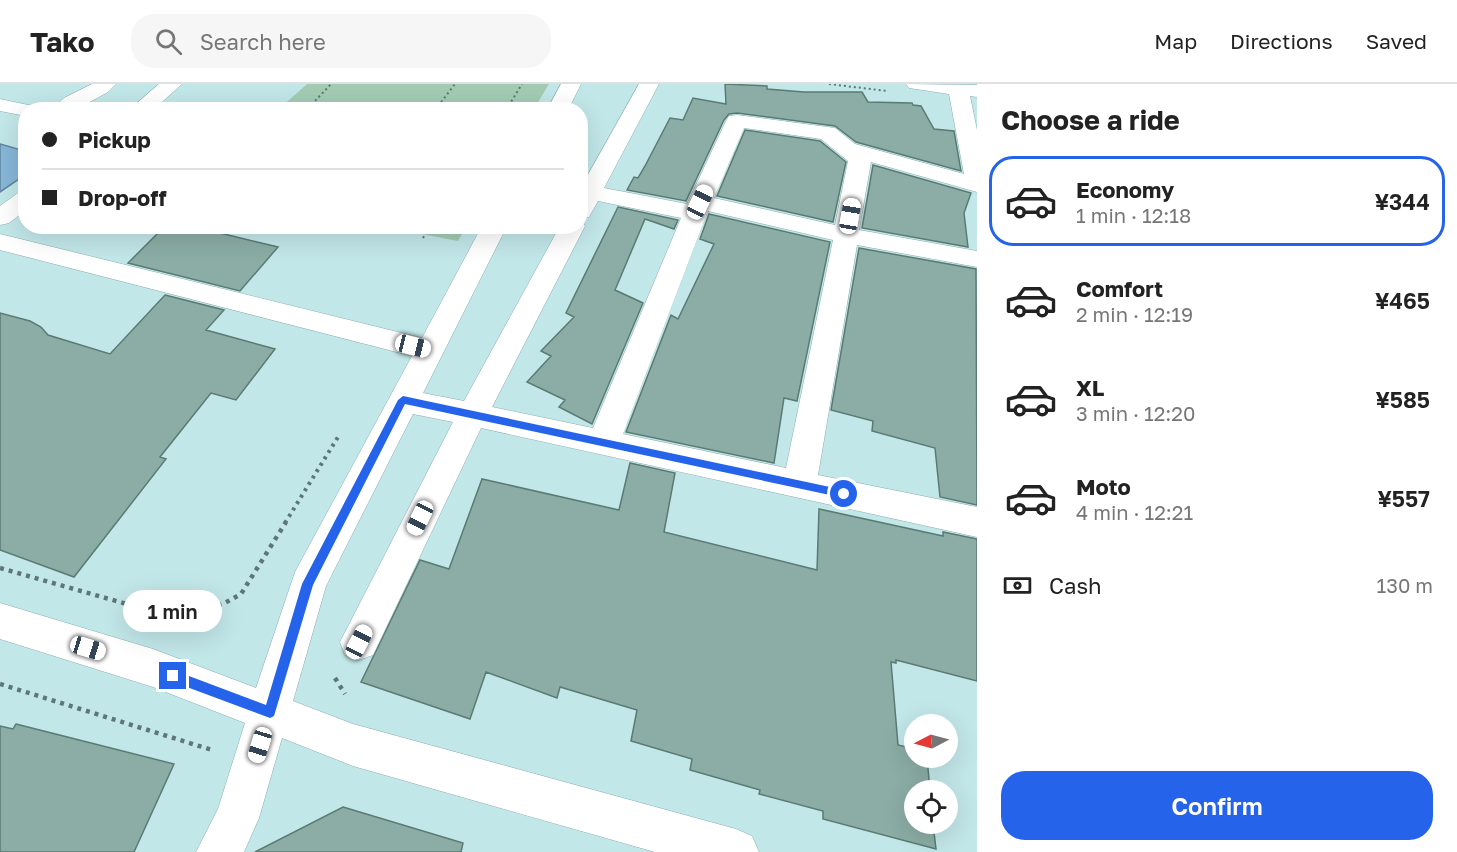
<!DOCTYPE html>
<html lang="en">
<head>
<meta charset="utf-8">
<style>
	body { margin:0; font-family:"Golos Text",sans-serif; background:#f6f6f6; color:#222; height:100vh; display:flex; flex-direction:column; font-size:22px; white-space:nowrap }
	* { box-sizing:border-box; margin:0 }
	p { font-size:20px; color:#767676 }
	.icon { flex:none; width:33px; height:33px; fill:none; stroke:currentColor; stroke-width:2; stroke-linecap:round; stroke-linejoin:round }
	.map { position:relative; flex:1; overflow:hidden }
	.drawer { display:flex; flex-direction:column; background:#fff; width:480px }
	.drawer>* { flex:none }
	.top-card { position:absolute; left:18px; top:18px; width:570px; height:132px; border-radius:24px; box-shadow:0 6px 24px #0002; display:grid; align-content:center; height:132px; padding:0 24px; background:#fff }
	.needle { width:39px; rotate:264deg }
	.controls { position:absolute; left:904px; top:630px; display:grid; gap:12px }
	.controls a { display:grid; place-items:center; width:54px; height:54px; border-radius:50%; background:#fff; box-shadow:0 6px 24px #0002; font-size:30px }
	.end { position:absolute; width:27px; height:27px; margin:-14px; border:8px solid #2563eb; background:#fff; box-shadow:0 0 0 3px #fff }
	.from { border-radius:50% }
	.bubble { position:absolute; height:42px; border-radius:21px; background:#fff; box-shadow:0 6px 24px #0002; font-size:20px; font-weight:600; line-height:42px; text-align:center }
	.car { position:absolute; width:18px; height:36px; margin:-18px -9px; border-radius:8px; box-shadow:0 0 4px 2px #0007; background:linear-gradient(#fff 24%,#345 0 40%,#fff 0 76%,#345 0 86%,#fff 0) }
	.top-card b { display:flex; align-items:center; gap:21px; height:57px; font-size:22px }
	.top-card b+b { border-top:2px solid #e0e0e0 }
	.top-card i { width:15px; height:15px; background:#222 }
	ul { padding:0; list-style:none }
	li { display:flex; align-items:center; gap:18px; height:90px; margin:0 12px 9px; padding:0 12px; border:3px solid transparent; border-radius:24px }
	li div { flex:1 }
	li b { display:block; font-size:22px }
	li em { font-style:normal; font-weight:600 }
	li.current { border-color:#2563eb }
	li>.icon { width:54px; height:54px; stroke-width:1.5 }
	h2 { padding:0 24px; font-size:27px; line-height:72px }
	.pay { display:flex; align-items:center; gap:15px; height:66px; padding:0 24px; font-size:22px }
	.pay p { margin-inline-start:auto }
	.cta { display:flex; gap:12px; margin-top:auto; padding:12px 24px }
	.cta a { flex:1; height:69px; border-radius:24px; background:#2563eb; color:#fff; font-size:24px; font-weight:600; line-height:69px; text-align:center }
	header { display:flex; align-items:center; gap:36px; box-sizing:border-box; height:84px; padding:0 30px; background:#fff; border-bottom:2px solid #e0e0e0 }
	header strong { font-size:28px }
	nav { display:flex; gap:33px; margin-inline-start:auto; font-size:21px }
	.search { width:420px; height:54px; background:#f6f6f6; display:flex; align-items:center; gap:15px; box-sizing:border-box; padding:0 21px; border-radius:24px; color:#767676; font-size:22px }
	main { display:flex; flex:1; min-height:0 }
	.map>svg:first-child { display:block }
	.green { fill:#a3cbb3 }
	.water { fill:#87b6d8; stroke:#61869e; stroke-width:1.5 }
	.building { fill:#8bada5; stroke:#5a7b73; stroke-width:1.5 }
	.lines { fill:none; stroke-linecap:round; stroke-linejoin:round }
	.minor-casing { stroke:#8baeb0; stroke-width:1 }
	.path-far2 { stroke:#5e7678; stroke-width:2; stroke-dasharray:2 3; stroke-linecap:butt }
	.path-far1 { stroke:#5e7678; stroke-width:4; stroke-dasharray:3 4.5; stroke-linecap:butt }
	.path { stroke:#5e7678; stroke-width:4.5; stroke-dasharray:4 5; stroke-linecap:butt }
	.minor { fill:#fff; fill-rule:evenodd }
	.route { fill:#2563eb }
</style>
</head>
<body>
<header>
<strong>Tako</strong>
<div class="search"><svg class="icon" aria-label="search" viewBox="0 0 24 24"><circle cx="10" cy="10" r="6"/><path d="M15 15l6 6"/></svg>Search here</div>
<nav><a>Map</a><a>Directions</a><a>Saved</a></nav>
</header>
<main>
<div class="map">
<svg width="977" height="768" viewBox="0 0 977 768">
	<rect width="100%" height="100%" fill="#c2e7e9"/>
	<path class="green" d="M 307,0 L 549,0 L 534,25 L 279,25 Z
		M 385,143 L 466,143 L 458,157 Z"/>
	<path class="water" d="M 0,60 L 25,67 L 26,90 L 0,108 Z"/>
	<path class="building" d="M 725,0 L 767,2 L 767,5 L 804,8 L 862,8 L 868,18 L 912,19 L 913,21 L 921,22 L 934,45 L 954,47 L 961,87 L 856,58 L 835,42 L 737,29 L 729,30 L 724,36 L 686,117 L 627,106 L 634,93 L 638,94 L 645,82 L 670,34 L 683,36 L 693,14 L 726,20 Z
		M 745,46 L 820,57 L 846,78 L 833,138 L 717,112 Z
		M 873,81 L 971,109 L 964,129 L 968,163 L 862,144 Z
		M 618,123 L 678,136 L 674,145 L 645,135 L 615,206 L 643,219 L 592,340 L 559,323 L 565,316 L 527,298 L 551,272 L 541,267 L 574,233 L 566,229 Z
		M 709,130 L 830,158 L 797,317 L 784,314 L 774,379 L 626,348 L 671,231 L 678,235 L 714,160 L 700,155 Z
		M 165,142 L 191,142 L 278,163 L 240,207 L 128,179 Z
		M 859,164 L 976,185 L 977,421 L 940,413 L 935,364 L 872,347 L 873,337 L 831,326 Z
		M 165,211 L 224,226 L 206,246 L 275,265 L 236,316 L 211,309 L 160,373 L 166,375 L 74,493 L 0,466 L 0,229 L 30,237 L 41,243 L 48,251 L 110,270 Z
		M 630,379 L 675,389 L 664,448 L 817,486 L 819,425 L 943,452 L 943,448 L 977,455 L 977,597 L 896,576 L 896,579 L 891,578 L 898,661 L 915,665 L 915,674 L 927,674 L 930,706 L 915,706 L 915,740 L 933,740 L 936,765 L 823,735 L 823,727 L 759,710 L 760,706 L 690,686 L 692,675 L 631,657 L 637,626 L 560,603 L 557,614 L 486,588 L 470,635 L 361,598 L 420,476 L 449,485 L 482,395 L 619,426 Z
		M 16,640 L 174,680 L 134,768 L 0,768 L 0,642 L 13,645 Z
		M 343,723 L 463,759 L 461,768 L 255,768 Z"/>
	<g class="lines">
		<defs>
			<path id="minor" d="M 92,0 L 116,0 L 108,8 L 75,26 L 51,26 L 64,14 Z
				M 159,0 L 182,0 L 153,26 L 129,26 Z
				M 561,0 L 581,0 L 568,26 L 547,26 Z
				M 639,0 L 659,0 L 604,104 L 687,120 L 726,37 L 729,32 L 737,31 L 835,44 L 855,60 L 964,90 L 949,10 L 909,4 L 906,0 L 977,1 L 977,13 L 970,12 L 977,46 L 977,108 L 871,78 L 859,146 L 977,167 L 977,183 L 857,161 L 818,391 L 977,423 L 977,453 L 481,344 L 373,571 L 359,576 L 345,571 L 340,558 L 453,338 L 413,330 L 326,502 L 293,617 L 353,640 L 736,745 L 752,752 L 759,768 L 655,768 L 353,682 L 282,654 L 259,734 L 244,768 L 196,768 L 218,725 L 245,639 L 153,603 L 0,555 L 0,519 L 153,565 L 256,604 L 295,488 L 412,272 L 0,166 L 0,150 L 422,254 L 482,142 L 507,142 L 423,309 L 464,317 L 560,142 L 580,142 L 582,137 L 585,142 L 492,323 L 593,344 L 681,134 L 598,117 L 589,133 L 580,135 L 580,105 ZM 744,44 L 821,55 L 848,77 L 835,141 L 714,114 ZM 708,127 L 833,156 L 786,384 L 623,350 Z
				M 0,15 L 33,22 L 36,26 L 26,26 L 26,32 L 0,27 Z
				M 26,107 L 26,126 L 9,139 L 0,141 L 0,122 L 18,109 Z"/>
		</defs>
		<use href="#minor" class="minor-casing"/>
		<path class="path-far2" d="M 829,0 L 887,7
			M 440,21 L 466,26
			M 319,26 L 315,17 L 331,0
			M 435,26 L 455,0
			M 506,26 L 522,0
			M 423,154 L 430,142"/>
		<path class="path-far1" d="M 285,439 L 338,353"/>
		<path class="path" d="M 0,484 L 162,530 L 193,528 L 223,520 L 241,510 L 286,438
			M 335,594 L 345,610
			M 0,600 L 212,666"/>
		<use href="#minor" class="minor"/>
	</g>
	<path class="route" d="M 403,312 L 844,406 L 849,410 L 844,414 L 405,320 L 313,501 L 274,632 L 270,634 L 168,596 L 167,592 L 173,586 L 266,621 L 302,500 L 398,316 Z"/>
</svg>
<div class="controls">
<a><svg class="needle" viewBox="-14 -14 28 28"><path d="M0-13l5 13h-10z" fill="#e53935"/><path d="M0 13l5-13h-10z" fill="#767676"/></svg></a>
<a><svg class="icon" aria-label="locate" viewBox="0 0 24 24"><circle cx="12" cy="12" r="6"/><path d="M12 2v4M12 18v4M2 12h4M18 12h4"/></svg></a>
</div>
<i class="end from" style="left:844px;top:410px"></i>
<i class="end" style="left:173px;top:592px"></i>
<div class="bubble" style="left:123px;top:506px;width:99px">1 min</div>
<i class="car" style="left:700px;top:118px;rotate:25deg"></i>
<i class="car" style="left:850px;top:132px;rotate:10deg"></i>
<i class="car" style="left:413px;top:262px;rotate:104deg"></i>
<i class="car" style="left:420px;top:434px;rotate:206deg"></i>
<i class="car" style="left:359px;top:558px;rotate:27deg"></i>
<i class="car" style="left:88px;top:564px;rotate:107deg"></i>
<i class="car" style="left:260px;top:661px;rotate:197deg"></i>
<div class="top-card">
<b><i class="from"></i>Pickup</b>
<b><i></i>Drop-off</b>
</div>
</div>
<section class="drawer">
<h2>Choose a ride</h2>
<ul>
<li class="current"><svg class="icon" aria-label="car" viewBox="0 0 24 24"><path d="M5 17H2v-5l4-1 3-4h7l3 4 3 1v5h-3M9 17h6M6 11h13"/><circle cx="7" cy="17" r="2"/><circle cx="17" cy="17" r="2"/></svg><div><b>Economy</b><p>1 min · 12:18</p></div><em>¥344</em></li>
<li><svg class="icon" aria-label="car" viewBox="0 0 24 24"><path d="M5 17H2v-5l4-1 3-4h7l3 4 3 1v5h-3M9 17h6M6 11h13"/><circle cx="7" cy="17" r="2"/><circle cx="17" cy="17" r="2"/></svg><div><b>Comfort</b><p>2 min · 12:19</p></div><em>¥465</em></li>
<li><svg class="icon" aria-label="car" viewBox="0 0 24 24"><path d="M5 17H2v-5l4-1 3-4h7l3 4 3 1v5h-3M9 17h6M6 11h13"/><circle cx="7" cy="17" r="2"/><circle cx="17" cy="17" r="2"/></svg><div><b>XL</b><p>3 min · 12:20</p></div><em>¥585</em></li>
<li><svg class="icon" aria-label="car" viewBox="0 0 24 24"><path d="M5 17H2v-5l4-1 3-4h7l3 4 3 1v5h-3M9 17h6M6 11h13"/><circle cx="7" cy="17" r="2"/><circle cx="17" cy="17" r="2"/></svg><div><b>Moto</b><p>4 min · 12:21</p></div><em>¥557</em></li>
</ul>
<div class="pay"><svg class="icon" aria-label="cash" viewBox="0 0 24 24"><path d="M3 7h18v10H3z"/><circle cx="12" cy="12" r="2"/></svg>Cash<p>130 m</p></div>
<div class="cta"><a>Confirm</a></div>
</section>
</main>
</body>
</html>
